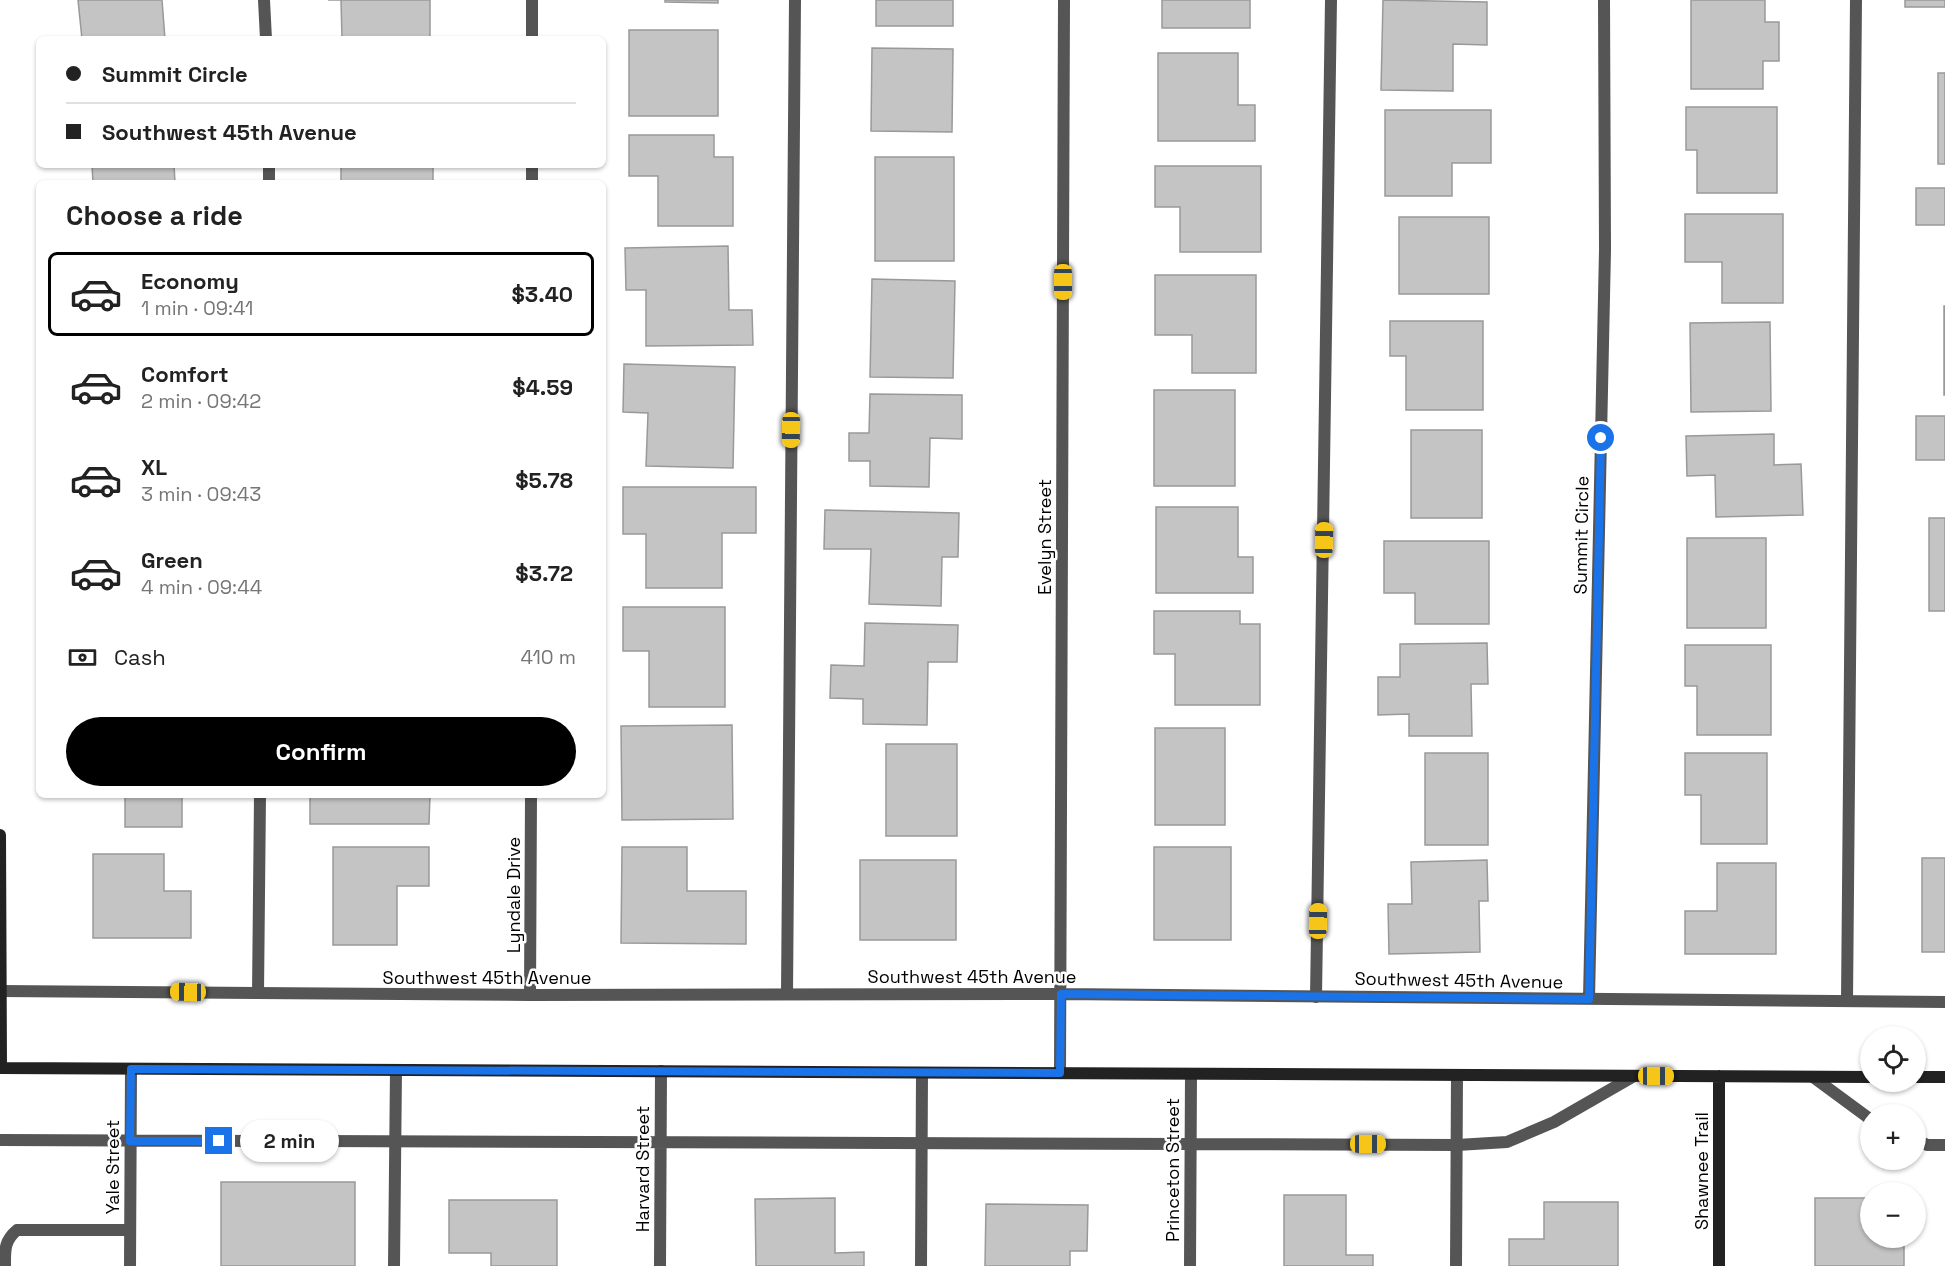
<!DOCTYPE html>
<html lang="en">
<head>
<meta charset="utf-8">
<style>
	body { margin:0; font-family:"Space Grotesk",sans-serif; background:#f6f6f6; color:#222; height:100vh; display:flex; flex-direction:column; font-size:22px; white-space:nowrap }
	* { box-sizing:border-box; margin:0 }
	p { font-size:20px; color:#767676 }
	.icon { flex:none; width:33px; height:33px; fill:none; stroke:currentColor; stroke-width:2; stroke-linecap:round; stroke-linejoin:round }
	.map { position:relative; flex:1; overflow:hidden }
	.sheet { position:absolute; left:36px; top:180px; width:570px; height:618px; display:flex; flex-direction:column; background:#fff; border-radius:9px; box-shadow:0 2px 4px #0004 }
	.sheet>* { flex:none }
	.top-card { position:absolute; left:36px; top:36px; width:570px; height:132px; border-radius:9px; box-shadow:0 2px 4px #0004; display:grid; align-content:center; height:132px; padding:0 30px; background:#fff }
	.fabs { position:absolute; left:1860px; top:1026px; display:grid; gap:12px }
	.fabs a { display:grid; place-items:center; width:66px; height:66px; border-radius:50%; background:#fff; box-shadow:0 2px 4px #0004; font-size:30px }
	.end { position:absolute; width:27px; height:27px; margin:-14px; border:8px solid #1a73e8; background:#fff; box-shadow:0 0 0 3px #fff }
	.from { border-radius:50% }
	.bubble { position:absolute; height:42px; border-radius:21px; background:#fff; box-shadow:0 2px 4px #0004; font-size:20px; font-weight:800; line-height:42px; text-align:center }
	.car { position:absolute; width:18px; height:36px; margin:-18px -9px; border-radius:8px; box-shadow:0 0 4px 2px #0007; background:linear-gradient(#f5c518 24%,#345 0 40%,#f5c518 0 76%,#345 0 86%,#f5c518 0) }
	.top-card b { display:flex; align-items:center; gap:21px; height:57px; font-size:22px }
	.top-card b+b { border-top:2px solid #e0e0e0 }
	.top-card i { width:15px; height:15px; background:#222 }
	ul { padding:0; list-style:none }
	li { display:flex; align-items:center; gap:18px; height:84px; margin:0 12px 9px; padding:0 18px; border:3px solid transparent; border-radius:9px }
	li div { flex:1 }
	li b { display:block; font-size:22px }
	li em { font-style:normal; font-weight:800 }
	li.selected { border-color:#000 }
	li>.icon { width:54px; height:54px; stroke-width:1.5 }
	h2 { padding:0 30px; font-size:27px; line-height:72px }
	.pay { display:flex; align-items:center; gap:15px; height:66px; padding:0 30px; font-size:22px }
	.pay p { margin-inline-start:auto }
	.cta { display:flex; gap:12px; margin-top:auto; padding:12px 30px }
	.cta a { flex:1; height:69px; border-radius:36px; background:#000; color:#fff; font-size:24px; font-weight:800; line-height:69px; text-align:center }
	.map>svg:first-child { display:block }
	.building { fill:#c4c4c4; stroke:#999; stroke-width:1.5 }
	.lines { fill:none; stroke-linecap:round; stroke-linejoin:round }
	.lane { stroke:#555; stroke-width:12 }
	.street { stroke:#555; stroke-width:12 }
	.secondary { stroke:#222; stroke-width:12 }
	.route { stroke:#1a73e8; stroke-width:8 }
	.labels { text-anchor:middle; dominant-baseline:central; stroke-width:5; stroke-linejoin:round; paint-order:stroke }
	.street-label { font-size:18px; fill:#000; stroke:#fff }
</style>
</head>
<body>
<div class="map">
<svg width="1945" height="1266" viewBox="0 0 1945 1266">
	<rect width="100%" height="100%" fill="#fff"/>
	<path class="building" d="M 78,0 L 162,0 L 165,39 L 82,39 Z
		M 328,0 L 430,0 L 430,39 L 342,39 L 341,0 Z
		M 665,0 L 718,0 L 718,3 L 665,2 Z
		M 876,0 L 953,0 L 953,26 L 876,26 Z
		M 1162,0 L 1250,0 L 1250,28 L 1162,28 Z
		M 1383,0 L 1487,2 L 1487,45 L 1453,44 L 1453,91 L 1381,90 Z
		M 1691,0 L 1765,0 L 1765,22 L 1779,22 L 1779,61 L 1763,61 L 1763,89 L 1691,89 Z
		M 1905,0 L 1945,0 L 1945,7 L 1905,7 Z
		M 629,30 L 718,30 L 718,116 L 629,116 Z
		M 872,48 L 953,49 L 952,132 L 871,131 Z
		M 1158,53 L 1238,53 L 1238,105 L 1255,105 L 1255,141 L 1158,141 Z
		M 1938,73 L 1945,73 L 1945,164 L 1938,164 Z
		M 1686,107 L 1777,107 L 1777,193 L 1697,193 L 1697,150 L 1686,150 Z
		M 1385,110 L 1491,110 L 1491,163 L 1452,163 L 1452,196 L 1385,196 Z
		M 629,135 L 714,135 L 714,157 L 733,157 L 733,226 L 658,226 L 658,176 L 629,176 Z
		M 875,157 L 954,157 L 954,261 L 875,261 Z
		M 92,165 L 174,165 L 175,183 L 93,183 Z
		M 341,165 L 433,165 L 433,183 L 341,183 Z
		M 1155,166 L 1261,166 L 1261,252 L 1180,252 L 1180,207 L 1155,207 Z
		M 1916,188 L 1945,188 L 1945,225 L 1916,225 Z
		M 1685,214 L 1783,214 L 1783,303 L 1722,303 L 1722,262 L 1685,262 Z
		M 1399,217 L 1489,217 L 1489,294 L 1399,294 Z
		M 728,246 L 729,310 L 752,310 L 753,345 L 646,346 L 646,290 L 626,290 L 625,248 Z
		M 1155,275 L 1256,275 L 1256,373 L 1192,373 L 1192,335 L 1155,335 Z
		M 872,279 L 955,281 L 953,378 L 870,377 Z
		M 1944,306 L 1945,306 L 1945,395 L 1944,395 Z
		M 1390,321 L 1483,321 L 1483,410 L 1406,410 L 1406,356 L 1390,356 Z
		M 1770,322 L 1771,411 L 1691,412 L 1690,323 Z
		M 624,364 L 735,367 L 733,468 L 646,466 L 648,413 L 623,412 Z
		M 1154,390 L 1235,390 L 1235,486 L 1154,486 Z
		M 870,394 L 962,395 L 962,439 L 930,438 L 929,487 L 870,486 L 870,461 L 849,461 L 849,433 L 869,433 Z
		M 1916,416 L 1945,416 L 1945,460 L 1916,460 Z
		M 1411,430 L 1482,430 L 1482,518 L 1411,518 Z
		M 1774,434 L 1774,465 L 1801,464 L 1803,515 L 1716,517 L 1715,475 L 1687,476 L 1686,436 Z
		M 623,487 L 756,487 L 756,533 L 722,533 L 722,588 L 646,588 L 646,534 L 623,534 Z
		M 1156,507 L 1238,507 L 1238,557 L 1253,557 L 1253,593 L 1156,593 Z
		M 825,510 L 959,513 L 958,557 L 942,557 L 941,606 L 869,604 L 871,549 L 824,549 Z
		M 1929,518 L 1945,518 L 1945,611 L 1929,611 Z
		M 1687,538 L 1766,538 L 1766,628 L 1687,628 Z
		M 1384,541 L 1489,541 L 1489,624 L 1415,624 L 1415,593 L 1384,593 Z
		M 623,607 L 725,607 L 725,707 L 649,707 L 649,651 L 623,651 Z
		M 1154,611 L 1240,611 L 1240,624 L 1260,624 L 1260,705 L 1175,705 L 1175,654 L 1154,654 Z
		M 865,623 L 958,625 L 957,662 L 928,662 L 927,725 L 863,724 L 863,699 L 830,698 L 831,665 L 864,666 Z
		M 1487,643 L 1488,684 L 1471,684 L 1472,736 L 1409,736 L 1409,714 L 1378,715 L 1378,677 L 1400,677 L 1400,644 Z
		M 1685,645 L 1771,645 L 1771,735 L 1697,735 L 1697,686 L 1685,686 Z
		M 732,725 L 733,819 L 622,820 L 621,726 Z
		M 1155,728 L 1225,728 L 1225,825 L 1155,825 Z
		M 886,744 L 957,744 L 957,836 L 886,836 Z
		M 1425,753 L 1488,753 L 1488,845 L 1425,845 Z
		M 1685,753 L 1767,753 L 1767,844 L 1701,844 L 1701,795 L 1685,795 Z
		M 125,795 L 182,795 L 182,827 L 125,827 Z
		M 310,795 L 430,795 L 429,824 L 310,824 Z
		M 333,847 L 429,847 L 429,886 L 397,886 L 397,945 L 333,945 Z
		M 622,847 L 687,847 L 687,891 L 746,891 L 746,944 L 621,943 Z
		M 1154,847 L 1231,847 L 1231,940 L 1154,940 Z
		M 93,854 L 164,854 L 164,891 L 191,891 L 191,938 L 93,938 Z
		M 1922,858 L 1945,858 L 1945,952 L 1922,952 Z
		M 860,860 L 956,860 L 956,940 L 860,940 Z
		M 1487,860 L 1488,901 L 1479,901 L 1480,952 L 1389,954 L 1388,904 L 1412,904 L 1411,862 Z
		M 1717,863 L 1776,863 L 1776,954 L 1685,954 L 1685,911 L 1717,911 Z
		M 221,1182 L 355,1182 L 355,1266 L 221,1266 Z
		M 1284,1195 L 1346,1195 L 1346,1255 L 1373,1255 L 1373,1266 L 1284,1266 Z
		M 835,1198 L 835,1253 L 864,1252 L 864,1266 L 756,1266 L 755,1199 Z
		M 1815,1198 L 1870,1198 L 1870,1238 L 1904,1238 L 1904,1266 L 1815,1266 Z
		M 449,1200 L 557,1200 L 557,1266 L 491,1266 L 491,1253 L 449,1253 Z
		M 1544,1202 L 1618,1202 L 1618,1266 L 1509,1266 L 1509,1239 L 1544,1239 Z
		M 986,1204 L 1088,1205 L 1087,1251 L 1070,1251 L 1070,1266 L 985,1266 Z"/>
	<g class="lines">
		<path class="lane" d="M 264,0 L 266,39
			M 269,183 L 269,165
			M 258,993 L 260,795
			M 787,994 L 795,0
			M 1316,997 L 1331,0
			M 1847,1001 L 1856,0
			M 5,1266 C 5,1250 4,1241 17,1230 L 130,1230
			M 394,1266 L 396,1070
			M 921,1266 L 922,1073
			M 1456,1266 L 1457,1075"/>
		<path class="street" d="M 532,39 L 532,0
			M 532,183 L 532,165
			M 0,991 L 530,995 L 1061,994 L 1945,1002
			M 530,995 L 531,795
			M 1589,999 L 1605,250 L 1604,0
			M 1060,1073 L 1064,0
			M 1813,1077 L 1870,1119
			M 1916,1139 L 1927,1145 L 1945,1145
			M 0,1140 L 1457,1145 L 1507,1142 L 1554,1122 L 1634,1076
			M 130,1266 L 131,1069
			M 660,1266 L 661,1071
			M 1190,1266 L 1191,1074"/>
		<path class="secondary" d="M 0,835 L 1,1068
			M 0,1068 L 1870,1077
			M 1916,1077 L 1945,1077
			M 1719,1266 L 1719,1076"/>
	</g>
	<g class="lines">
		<path class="route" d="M 219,1141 L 130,1141 L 131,1069 L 1060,1073 L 1061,994 L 1589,999 L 1601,438"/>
	</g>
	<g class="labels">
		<g class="street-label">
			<text transform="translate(1581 535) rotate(-89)">Summit Circle</text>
			<text transform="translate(1044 537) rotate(-90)">Evelyn Street</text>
			<text transform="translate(513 895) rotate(-90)">Lyndale Drive</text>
			<text x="972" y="976">Southwest 45th Avenue</text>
			<text x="487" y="977">Southwest 45th Avenue</text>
			<text transform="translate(1459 980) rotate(1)">Southwest 45th Avenue</text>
			<text transform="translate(112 1167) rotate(-90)">Yale Street</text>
			<text transform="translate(642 1169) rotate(-90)">Harvard Street</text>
			<text transform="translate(1172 1170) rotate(-90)">Princeton Street</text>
			<text transform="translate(1701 1171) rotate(-90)">Shawnee Trail</text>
		</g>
	</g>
</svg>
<div class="fabs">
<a><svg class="icon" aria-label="locate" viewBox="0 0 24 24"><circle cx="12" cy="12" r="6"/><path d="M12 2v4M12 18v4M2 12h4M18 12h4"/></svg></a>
<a>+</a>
<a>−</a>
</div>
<i class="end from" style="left:1601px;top:438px"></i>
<i class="end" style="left:219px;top:1141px"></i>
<div class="bubble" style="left:240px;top:1120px;width:99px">2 min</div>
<i class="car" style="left:1063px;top:282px;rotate:180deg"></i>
<i class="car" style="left:791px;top:430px;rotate:181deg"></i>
<i class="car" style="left:1324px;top:540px;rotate:1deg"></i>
<i class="car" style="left:1318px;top:921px;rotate:1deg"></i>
<i class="car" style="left:188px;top:992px;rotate:271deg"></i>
<i class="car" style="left:1656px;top:1076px;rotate:90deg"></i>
<i class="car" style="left:1368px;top:1144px;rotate:90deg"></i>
<div class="top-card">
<b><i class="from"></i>Summit Circle</b>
<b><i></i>Southwest 45th Avenue</b>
</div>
<section class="sheet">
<h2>Choose a ride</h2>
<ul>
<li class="selected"><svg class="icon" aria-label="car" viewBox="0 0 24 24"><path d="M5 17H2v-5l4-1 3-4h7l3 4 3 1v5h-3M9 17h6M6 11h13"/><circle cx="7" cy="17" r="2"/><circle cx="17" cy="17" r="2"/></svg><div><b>Economy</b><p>1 min · 09:41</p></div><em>$3.40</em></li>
<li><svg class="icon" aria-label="car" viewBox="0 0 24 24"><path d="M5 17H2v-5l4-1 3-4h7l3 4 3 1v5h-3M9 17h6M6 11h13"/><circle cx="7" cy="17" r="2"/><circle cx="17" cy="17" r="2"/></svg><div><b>Comfort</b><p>2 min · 09:42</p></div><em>$4.59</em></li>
<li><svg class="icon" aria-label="car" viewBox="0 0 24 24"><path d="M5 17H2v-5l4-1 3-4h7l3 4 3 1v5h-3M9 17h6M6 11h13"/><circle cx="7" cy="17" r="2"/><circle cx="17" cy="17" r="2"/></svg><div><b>XL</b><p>3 min · 09:43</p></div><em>$5.78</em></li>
<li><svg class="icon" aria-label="car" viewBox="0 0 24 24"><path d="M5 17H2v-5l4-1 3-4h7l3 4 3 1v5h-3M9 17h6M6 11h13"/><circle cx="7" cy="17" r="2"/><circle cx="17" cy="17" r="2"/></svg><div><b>Green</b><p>4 min · 09:44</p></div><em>$3.72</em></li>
</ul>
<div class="pay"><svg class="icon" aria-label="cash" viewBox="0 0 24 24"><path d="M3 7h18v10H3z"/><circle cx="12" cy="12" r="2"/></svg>Cash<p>410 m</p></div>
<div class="cta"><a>Confirm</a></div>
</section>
</div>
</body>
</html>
